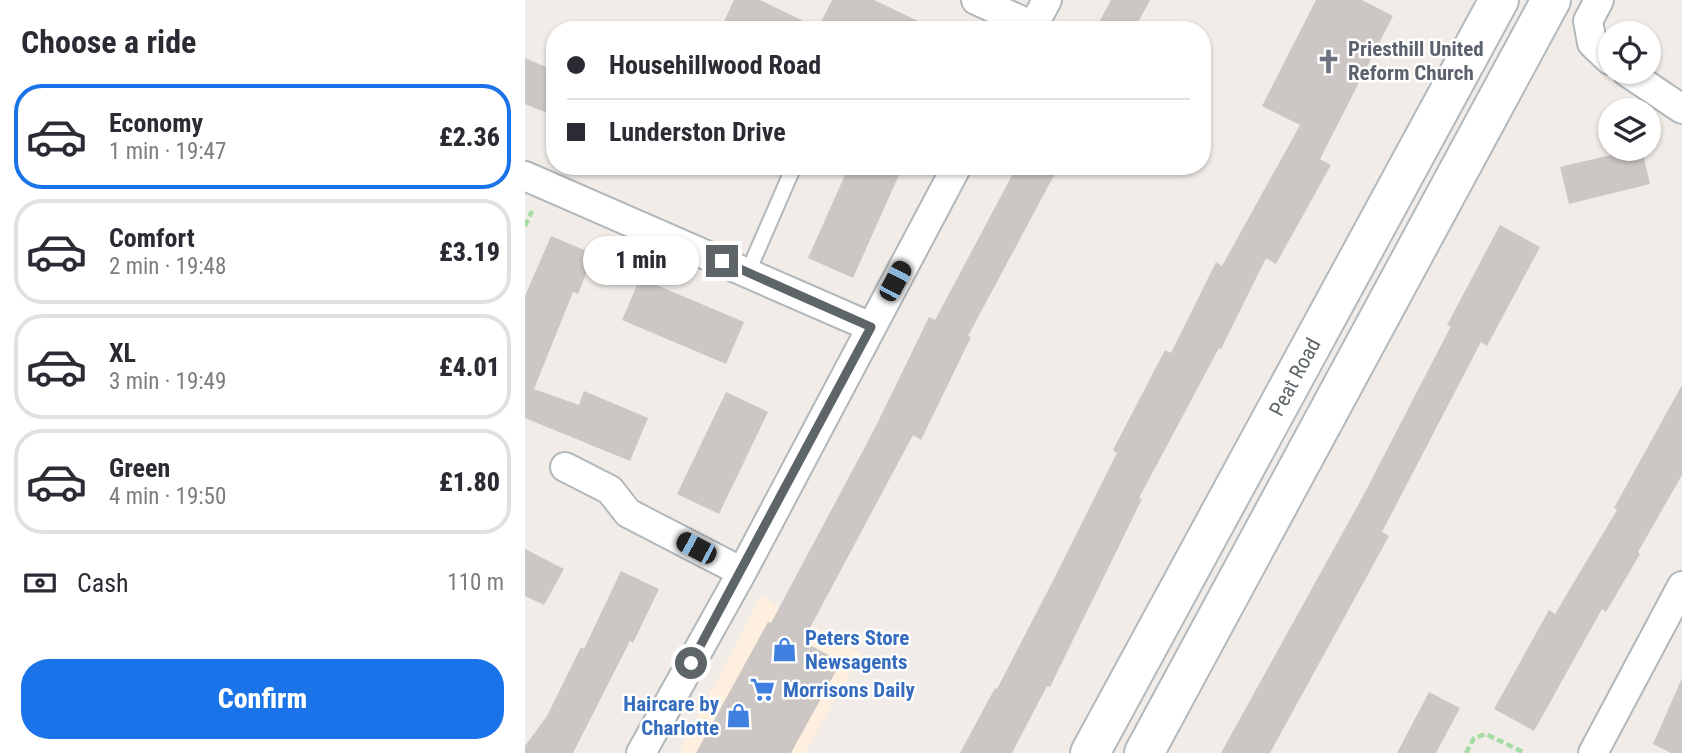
<!DOCTYPE html>
<html lang="en">
<head>
<meta charset="utf-8">
<style>
	body { margin:0; font-family:"Roboto Condensed",sans-serif; background:#f2f2f3; color:#2b2b33; height:100vh; display:flex; flex-direction:column; font-size:26px; white-space:nowrap }
	* { box-sizing:border-box; margin:0 }
	p { font-size:23px; color:#7c7c81 }
	.icon { flex:none; width:38px; height:38px; fill:none; stroke:currentColor; stroke-width:2; stroke-linecap:round; stroke-linejoin:round }
	.map { position:relative; flex:1; overflow:hidden }
	.side { display:flex; flex-direction:column; background:#fff; width:525px }
	.side>* { flex:none }
	.top-card { position:absolute; left:21px; top:21px; width:665px; height:154px; border-radius:28px; box-shadow:0 2px 5px #0004; display:grid; align-content:center; height:154px; padding:0 21px; background:#fff }
	.tools { position:absolute; left:1073px; top:21px; display:grid; gap:14px }
	.tools a { display:grid; place-items:center; width:63px; height:63px; border-radius:50%; background:#fff; box-shadow:0 2px 5px #0004; font-size:35px }
	.end { position:absolute; width:32px; height:32px; margin:-16px; border:9px solid #5e6568; background:#fff; box-shadow:0 0 0 4px #fff }
	.from { border-radius:50% }
	.bubble { position:absolute; height:49px; border-radius:24px; background:#fff; box-shadow:0 2px 5px #0004; font-size:23px; font-weight:800; line-height:49px; text-align:center }
	.car { position:absolute; width:21px; height:42px; margin:-21px -10px; border-radius:9px; box-shadow:0 0 5px 2px #0007; background:linear-gradient(#222 24%,#8ab4d8 0 40%,#222 0 76%,#8ab4d8 0 86%,#222 0) }
	.top-card b { display:flex; align-items:center; gap:24px; height:66px; font-size:26px }
	.top-card b+b { border-top:2px solid #e1e1e2 }
	.top-card i { width:18px; height:18px; background:#2b2b33 }
	ul { padding:0; list-style:none }
	li { display:flex; align-items:center; gap:21px; height:105px; margin:0 14px 10px; padding:0 7px; border:4px solid #e1e1e2; border-radius:28px }
	li div { flex:1 }
	li b { display:block; font-size:26px }
	li em { font-style:normal; font-weight:800 }
	li.current { border-color:#1a73e8 }
	li>.icon { width:63px; height:63px; stroke-width:1.5 }
	h2 { padding:0 21px; font-size:32px; line-height:84px }
	.pay { display:flex; align-items:center; gap:18px; height:77px; padding:0 21px; font-size:26px }
	.pay p { margin-inline-start:auto }
	.button { display:flex; gap:14px; margin-top:auto; padding:14px 21px }
	.button a { flex:1; height:80px; border-radius:28px; background:#1a73e8; color:#fff; font-size:28px; font-weight:800; line-height:80px; text-align:center }
	main { display:flex; flex:1; min-height:0 }
	.map>svg:first-child { display:block }
	.commercial { fill:#ffefde }
	.building { fill:#ccc7c4 }
	.lines { fill:none; stroke-linecap:round; stroke-linejoin:round }
	.lane-casing { stroke:#b2b7ba; stroke-width:18 }
	.street-casing { stroke:#b2b7ba; stroke-width:32 }
	.secondary-casing { stroke:#b3b9bc; stroke-width:42 }
	.path { stroke:#a5dca5; stroke-width:4.5; stroke-dasharray:7 3.5; stroke-linecap:butt }
	.lane { stroke:#fff; stroke-width:14 }
	.street { stroke:#fff; stroke-width:28 }
	.secondary { stroke:#fff; stroke-width:38 }
	.route { stroke:#5e6568; stroke-width:9 }
	.labels { text-anchor:middle; dominant-baseline:central; stroke-width:5; stroke-linejoin:round; paint-order:stroke }
	.worship-label { font-size:21px; font-weight:bold; fill:#5b616d; stroke:#fff; text-anchor:start }
	.street-label { font-size:21px; fill:#5e6568; stroke:#fff }
	.shop-label { font-size:21px; font-weight:bold; fill:#366cbe; stroke:#fff; text-anchor:start }
</style>
</head>
<body>
<main>
<section class="side">
<h2>Choose a ride</h2>
<ul>
<li class="current"><svg class="icon" aria-label="car" viewBox="0 0 24 24"><path d="M5 17H2v-5l4-1 3-4h7l3 4 3 1v5h-3M9 17h6M6 11h13"/><circle cx="7" cy="17" r="2"/><circle cx="17" cy="17" r="2"/></svg><div><b>Economy</b><p>1 min · 19:47</p></div><em>£2.36</em></li>
<li><svg class="icon" aria-label="car" viewBox="0 0 24 24"><path d="M5 17H2v-5l4-1 3-4h7l3 4 3 1v5h-3M9 17h6M6 11h13"/><circle cx="7" cy="17" r="2"/><circle cx="17" cy="17" r="2"/></svg><div><b>Comfort</b><p>2 min · 19:48</p></div><em>£3.19</em></li>
<li><svg class="icon" aria-label="car" viewBox="0 0 24 24"><path d="M5 17H2v-5l4-1 3-4h7l3 4 3 1v5h-3M9 17h6M6 11h13"/><circle cx="7" cy="17" r="2"/><circle cx="17" cy="17" r="2"/></svg><div><b>XL</b><p>3 min · 19:49</p></div><em>£4.01</em></li>
<li><svg class="icon" aria-label="car" viewBox="0 0 24 24"><path d="M5 17H2v-5l4-1 3-4h7l3 4 3 1v5h-3M9 17h6M6 11h13"/><circle cx="7" cy="17" r="2"/><circle cx="17" cy="17" r="2"/></svg><div><b>Green</b><p>4 min · 19:50</p></div><em>£1.80</em></li>
</ul>
<div class="pay"><svg class="icon" aria-label="cash" viewBox="0 0 24 24"><path d="M3 7h18v10H3z"/><circle cx="12" cy="12" r="2"/></svg>Cash<p>110 m</p></div>
<div class="button"><a>Confirm</a></div>
</section>
<div class="map">
<svg width="1157" height="753" viewBox="0 0 1157 753">
	<rect width="100%" height="100%" fill="#f1ece7"/>
	<path class="commercial" d="M 236,596 L 336,654 L 280,753 L 154,753 Z"/>
	<path class="building" d="M 209,0 L 235,0 L 293,28 L 307,0 L 349,0 L 412,30 L 195,30 Z
		M 586,0 L 625,0 L 609,30 L 570,30 Z
		M 791,0 L 837,0 L 868,16 L 795,159 L 806,165 L 751,264 L 741,258 L 696,349 L 694,348 L 614,498 L 617,499 L 525,687 L 522,686 L 487,753 L 435,753 L 470,688 L 472,689 L 536,565 L 592,453 L 588,450 L 640,350 L 646,353 L 691,262 L 697,266 L 775,125 L 737,106 Z
		M 0,58 L 30,71 L 30,116 L 0,104 Z
		M 1111,149 L 1117,149 L 1125,184 L 1044,204 L 1035,167 Z
		M 324,166 L 378,166 L 328,278 L 283,258 Z
		M 492,166 L 534,166 L 443,336 L 446,337 L 396,440 L 388,435 L 278,641 L 316,662 L 266,753 L 171,753 L 243,622 L 246,623 L 349,430 L 404,317 L 410,320 Z
		M 975,225 L 1015,247 L 962,346 L 956,342 L 857,532 L 864,536 L 745,753 L 696,753 L 838,496 L 926,326 L 922,325 Z
		M 26,236 L 69,254 L 53,294 L 48,292 L 9,389 L 54,405 L 59,391 L 123,418 L 105,461 L 0,418 L 0,296 Z
		M 115,278 L 219,322 L 201,364 L 97,320 Z
		M 1157,385 L 1157,475 L 1113,552 L 1115,554 L 1081,612 L 1077,609 L 1009,731 L 969,709 L 1024,610 L 1030,614 L 1092,510 L 1089,508 Z
		M 201,392 L 243,412 L 194,514 L 152,494 Z
		M 0,549 L 39,569 L 19,605 L 0,596 Z
		M 96,571 L 134,589 L 108,643 L 105,641 L 48,753 L 0,753 L 0,746 L 22,716 L 56,647 L 59,649 Z
		M 1157,678 L 1157,753 L 1146,753 L 1128,744 Z
		M 904,692 L 935,708 L 911,753 L 872,753 Z"/>
	<g class="lines">
		<defs>
			<path id="lane" d="M 223,272 L 269,166"/>
			<path id="street" d="M 451,0 L 508,26
				M 1074,0 L 1063,21 L 1067,43 L 1085,60
				M 506,30 L 522,0
				M 1102,72 L 1157,109
				M 0,176 L 346,327
				M 40,467 L 85,490 L 103,513 L 217,572
				M 116,753 L 217,572 L 432,166
				M 1068,753 L 1157,586"/>
			<path id="secondary" d="M 565,753 L 974,0
				M 619,753 L 1026,0"/>
		</defs>
		<use href="#lane" class="lane-casing"/>
		<use href="#street" class="street-casing"/>
		<use href="#secondary" class="secondary-casing"/>
		<path class="path" d="M 0,226 L 7,211
			M 941,753 L 949,738 L 961,734 L 1000,753"/>
		<use href="#lane" class="lane"/>
		<use href="#street" class="street"/>
		<use href="#secondary" class="secondary"/>
	</g>
	<g class="lines">
		<path class="route" d="M 166,663 L 346,327 L 197,261"/>
	</g>
	<defs>
		<symbol id="church-bare" viewBox="-9 -9 18 18"><path d="M-1.2-6h2.4v3.5h3.3v2.4h-3.3V6h-2.4V-.1h-3.3v-2.4h3.3Z" fill="#6b7280" stroke="#fff" stroke-width="2.5" paint-order="stroke"/></symbol>
		<symbol id="shop-bare" viewBox="-9 -9 18 18"><path d="M-5-2.5h2.3a2.7 3.5 0 0 1 5.4 0H5L5.5 6h-11ZM-1.5-2.5h3a1.5 2.3 0 0 0-3 0Z" fill="#3f7fe0" stroke="#fff" stroke-width="2.5" paint-order="stroke"/></symbol>
		<symbol id="supermarket-bare" viewBox="-9 -9 18 18"><path d="M-6-5.5h2.5l.6 2H6L4.5 2H-2.5L-4.4-4H-6ZM-1.5 3.2a1.3 1.3 0 1 0 .1 0ZM3 3.2a1.3 1.3 0 1 0 .1 0Z" fill="#3f7fe0" stroke="#fff" stroke-width="2.5" paint-order="stroke"/></symbol>
	</defs>
	<g fill-rule="evenodd">
		<use href="#church-bare" x="786" y="44" width="35" height="35"/>
		<use href="#shop-bare" x="242" y="632" width="35" height="35"/>
		<use href="#supermarket-bare" x="220" y="672" width="35" height="35"/>
		<use href="#shop-bare" x="196" y="698" width="35" height="35"/>
	</g>
	<g class="labels">
		<g class="worship-label">
			<text x="823" y="49">Priesthill United<tspan x="823" dy="24">Reform Church</tspan></text>
		</g>
		<g class="street-label">
			<text transform="translate(770 377) rotate(-62)">Peat Road</text>
		</g>
		<g class="shop-label">
			<text x="280" y="638">Peters Store<tspan x="280" dy="24">Newsagents</tspan></text>
			<text x="258" y="690">Morrisons Daily</text>
			<text x="194" y="704" text-anchor="end">Haircare by<tspan x="194" dy="24">Charlotte</tspan></text>
		</g>
	</g>
</svg>
<div class="tools">
<a><svg class="icon" aria-label="locate" viewBox="0 0 24 24"><circle cx="12" cy="12" r="6"/><path d="M12 2v4M12 18v4M2 12h4M18 12h4"/></svg></a>
<a><svg class="icon" aria-label="layers" viewBox="0 0 24 24"><path d="M12 4l9 5-9 5-9-5zM3 14l9 5 9-5"/></svg></a>
</div>
<i class="end from" style="left:166px;top:663px"></i>
<i class="end" style="left:197px;top:261px"></i>
<div class="bubble" style="left:58px;top:236px;width:116px">1 min</div>
<i class="car" style="left:370px;top:281px;rotate:28deg"></i>
<i class="car" style="left:171px;top:548px;rotate:298deg"></i>
<div class="top-card">
<b><i class="from"></i>Househillwood Road</b>
<b><i></i>Lunderston Drive</b>
</div>
</div>
</main>
</body>
</html>
